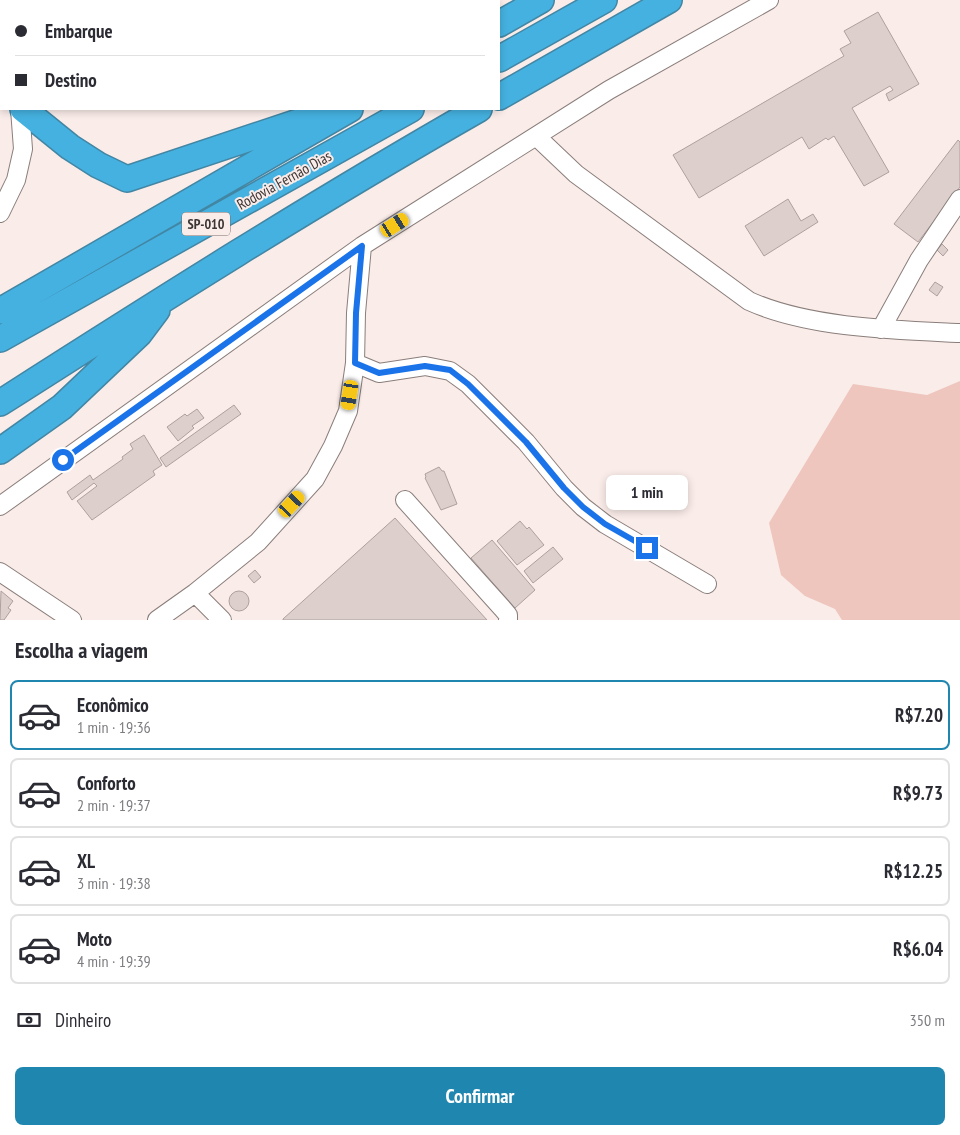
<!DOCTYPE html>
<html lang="pt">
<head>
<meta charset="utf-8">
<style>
	body { margin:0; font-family:"PT Sans Narrow",sans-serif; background:#f2f2f3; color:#2b2b33; height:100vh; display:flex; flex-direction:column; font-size:19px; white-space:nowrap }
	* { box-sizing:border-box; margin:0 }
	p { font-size:16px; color:#7c7c81 }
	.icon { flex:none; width:28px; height:28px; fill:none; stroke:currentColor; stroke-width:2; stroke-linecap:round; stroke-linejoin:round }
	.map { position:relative; height:620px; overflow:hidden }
	.drawer { display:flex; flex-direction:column; background:#fff; flex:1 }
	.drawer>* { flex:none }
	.guide { position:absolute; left:0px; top:0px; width:500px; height:110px; box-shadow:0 2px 8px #0003; display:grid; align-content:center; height:110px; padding:0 15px; background:#fff }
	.end { position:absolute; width:22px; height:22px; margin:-11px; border:6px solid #1a73e8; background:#fff; box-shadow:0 0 0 2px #fff }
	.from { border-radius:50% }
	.bubble { position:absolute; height:35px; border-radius:8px; background:#fff; box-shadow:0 2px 8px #0003; font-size:16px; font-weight:600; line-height:35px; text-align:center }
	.car { position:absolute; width:15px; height:30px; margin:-15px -8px; border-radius:6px; box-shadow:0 0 4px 1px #0007; background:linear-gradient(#f5c518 24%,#345 0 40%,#f5c518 0 76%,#345 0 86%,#f5c518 0) }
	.guide b { display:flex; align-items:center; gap:18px; height:48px; font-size:19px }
	.guide b+b { border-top:1px solid #e1e1e2 }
	.guide i { width:12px; height:12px; background:#2b2b33 }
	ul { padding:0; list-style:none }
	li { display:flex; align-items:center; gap:15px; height:70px; margin:0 10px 8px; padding:0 5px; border:2px solid #e1e1e2; border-radius:8px }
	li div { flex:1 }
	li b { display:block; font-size:19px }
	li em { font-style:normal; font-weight:600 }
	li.current { border-color:#1f86af }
	li>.icon { width:45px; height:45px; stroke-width:1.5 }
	h2 { padding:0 15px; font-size:22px; line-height:60px }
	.pay { display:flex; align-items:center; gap:12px; height:55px; padding:0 15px; font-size:19px }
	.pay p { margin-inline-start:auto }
	.action { display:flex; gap:10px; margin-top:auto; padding:10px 15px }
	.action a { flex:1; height:58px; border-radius:8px; background:#1f86af; color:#fff; font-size:20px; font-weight:600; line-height:58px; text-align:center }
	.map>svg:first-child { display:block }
	.green { fill:#eec6be }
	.building { fill:#dccfcc; stroke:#ada09d }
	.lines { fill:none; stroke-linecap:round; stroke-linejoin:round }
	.minor-casing { stroke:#8a7e7b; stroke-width:20 }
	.highway-casing { stroke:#4286a4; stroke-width:28 }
	.minor { stroke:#fff; stroke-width:18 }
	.highway { stroke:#45b1e0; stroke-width:25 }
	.route { stroke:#1a73e8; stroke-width:6 }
	.labels { text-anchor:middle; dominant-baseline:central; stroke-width:4; stroke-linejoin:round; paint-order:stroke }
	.shield { fill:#faece9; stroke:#746c6a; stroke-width:1 }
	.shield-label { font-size:14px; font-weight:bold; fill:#3b3534 }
	.street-label { font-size:15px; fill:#3b3534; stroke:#faece9 }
</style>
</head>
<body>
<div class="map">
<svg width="960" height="620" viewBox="0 0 960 620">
	<rect width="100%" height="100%" fill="#faece9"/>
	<path class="green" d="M 960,381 L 960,620 L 842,620 L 835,609 L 805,596 L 781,575 L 769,523 L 853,384 L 927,395 Z"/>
	<path class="building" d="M 878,12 L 919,84 L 889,101 L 886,94 L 893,90 L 890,86 L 852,108 L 889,172 L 864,186 L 834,136 L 828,140 L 826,138 L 809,149 L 802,137 L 699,198 L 673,155 L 844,56 L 840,49 L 851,43 L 844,31 Z
		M 958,140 L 960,142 L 960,187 L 918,242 L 894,224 Z
		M 788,199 L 801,221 L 813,214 L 818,222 L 764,256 L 745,226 Z
		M 942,244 L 948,250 L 943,256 L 937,250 Z
		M 935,282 L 943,287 L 937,296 L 929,290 Z
		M 234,405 L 241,414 L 166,467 L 160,458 Z
		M 197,409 L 204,418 L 192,426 L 194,428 L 178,441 L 167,427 L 185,414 L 187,416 Z
		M 144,435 L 162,465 L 153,471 L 155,475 L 92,520 L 77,501 L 97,486 L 94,483 L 72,500 L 67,492 L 90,475 L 93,480 L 123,459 L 122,457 L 133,449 L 130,444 Z
		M 439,467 L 442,471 L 444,471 L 457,504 L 441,510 L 425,478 L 426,477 L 425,474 Z
		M 395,518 L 487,620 L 283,620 L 283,619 Z
		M 520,521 L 527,529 L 529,527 L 544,545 L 517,565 L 497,541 Z
		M 492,540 L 535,590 L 515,608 L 471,558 Z
		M 553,547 L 563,559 L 533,583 L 524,571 Z
		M 255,570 L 261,577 L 254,583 L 248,576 Z
		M 1,591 L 13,601 L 8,608 L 11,610 L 4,620 L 0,620 Z
		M229 601a10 10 0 1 1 20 0a10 10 0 1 1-20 0Z"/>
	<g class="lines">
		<defs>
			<path id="minor" d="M 14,1 L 15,0
				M 537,137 L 576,174 L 749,301 C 809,328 895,330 960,333
				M 0,213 L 16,180 L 23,149 L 20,109
				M 881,329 L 919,260 L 960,199
				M 355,363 L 379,373 L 425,366 L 450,371 L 468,384 L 526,442 L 564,488 L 583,507 L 605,524 L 707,584
				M 405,500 L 502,608 L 508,615 L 508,620
				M 0,506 L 362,246 L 609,90 L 769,0
				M 0,572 L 72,620
				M 195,593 L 222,620
				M 157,620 L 195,593 L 258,542 L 315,479 L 333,446 L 348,411 L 355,363 L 356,313 L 362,246"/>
			<path id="highway" d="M 394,1 L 398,0
				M 499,24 L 541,0
				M 499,59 L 604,0
				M 0,74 L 1,73
				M 499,97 L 669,0
				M 23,109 L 70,147 L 98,165 L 127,179 L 313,117
				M 0,311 L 350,109
				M 0,339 L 411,109
				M 0,403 C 158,302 316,202 479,109
				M 0,451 L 62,407 L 139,334 L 157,310"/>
		</defs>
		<use href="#minor" class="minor-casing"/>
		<use href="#highway" class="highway-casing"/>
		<use href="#minor" class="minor"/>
		<use href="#highway" class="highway"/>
	</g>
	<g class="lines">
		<path class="route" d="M 63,460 L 362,246 L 356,313 L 355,363 L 379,373 L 425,366 L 450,370 L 468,384 L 526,442 L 564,488 L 583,507 L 605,524 L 647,548"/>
	</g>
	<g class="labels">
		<rect class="shield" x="182" y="212.5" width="48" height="23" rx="4"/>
		<g class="shield-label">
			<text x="206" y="224">SP-010</text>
		</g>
		<g class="street-label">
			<text transform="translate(284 180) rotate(-29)">Rodovia Fernão Dias</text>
		</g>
	</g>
</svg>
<i class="end from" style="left:63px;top:460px"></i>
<i class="end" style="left:647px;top:548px"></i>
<div class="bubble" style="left:606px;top:475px;width:82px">1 min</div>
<i class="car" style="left:395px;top:225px;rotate:58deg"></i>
<i class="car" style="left:350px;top:395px;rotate:189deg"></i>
<i class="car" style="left:292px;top:504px;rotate:43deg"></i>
<div class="guide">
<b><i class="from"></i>Embarque</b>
<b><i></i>Destino</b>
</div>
</div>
<section class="drawer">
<h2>Escolha a viagem</h2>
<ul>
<li class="current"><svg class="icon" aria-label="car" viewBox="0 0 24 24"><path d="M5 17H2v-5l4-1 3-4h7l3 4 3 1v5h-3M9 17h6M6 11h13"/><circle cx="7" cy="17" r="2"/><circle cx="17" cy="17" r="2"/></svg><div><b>Econômico</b><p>1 min · 19:36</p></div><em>R$7.20</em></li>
<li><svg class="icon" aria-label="car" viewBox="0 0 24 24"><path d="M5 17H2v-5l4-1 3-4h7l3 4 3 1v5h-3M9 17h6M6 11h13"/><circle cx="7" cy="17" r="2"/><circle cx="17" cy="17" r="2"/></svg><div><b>Conforto</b><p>2 min · 19:37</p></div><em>R$9.73</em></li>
<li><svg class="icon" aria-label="car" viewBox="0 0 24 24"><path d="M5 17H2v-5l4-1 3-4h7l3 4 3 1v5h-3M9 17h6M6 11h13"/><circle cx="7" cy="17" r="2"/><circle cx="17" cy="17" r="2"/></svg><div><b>XL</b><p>3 min · 19:38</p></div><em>R$12.25</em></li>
<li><svg class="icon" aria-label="car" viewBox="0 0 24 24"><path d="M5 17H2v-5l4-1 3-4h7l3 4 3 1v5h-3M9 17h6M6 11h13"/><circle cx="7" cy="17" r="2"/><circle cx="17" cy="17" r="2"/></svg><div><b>Moto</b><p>4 min · 19:39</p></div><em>R$6.04</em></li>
</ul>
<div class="pay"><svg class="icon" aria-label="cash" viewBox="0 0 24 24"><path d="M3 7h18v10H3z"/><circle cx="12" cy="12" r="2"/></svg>Dinheiro<p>350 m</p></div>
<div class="action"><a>Confirmar</a></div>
</section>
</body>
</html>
